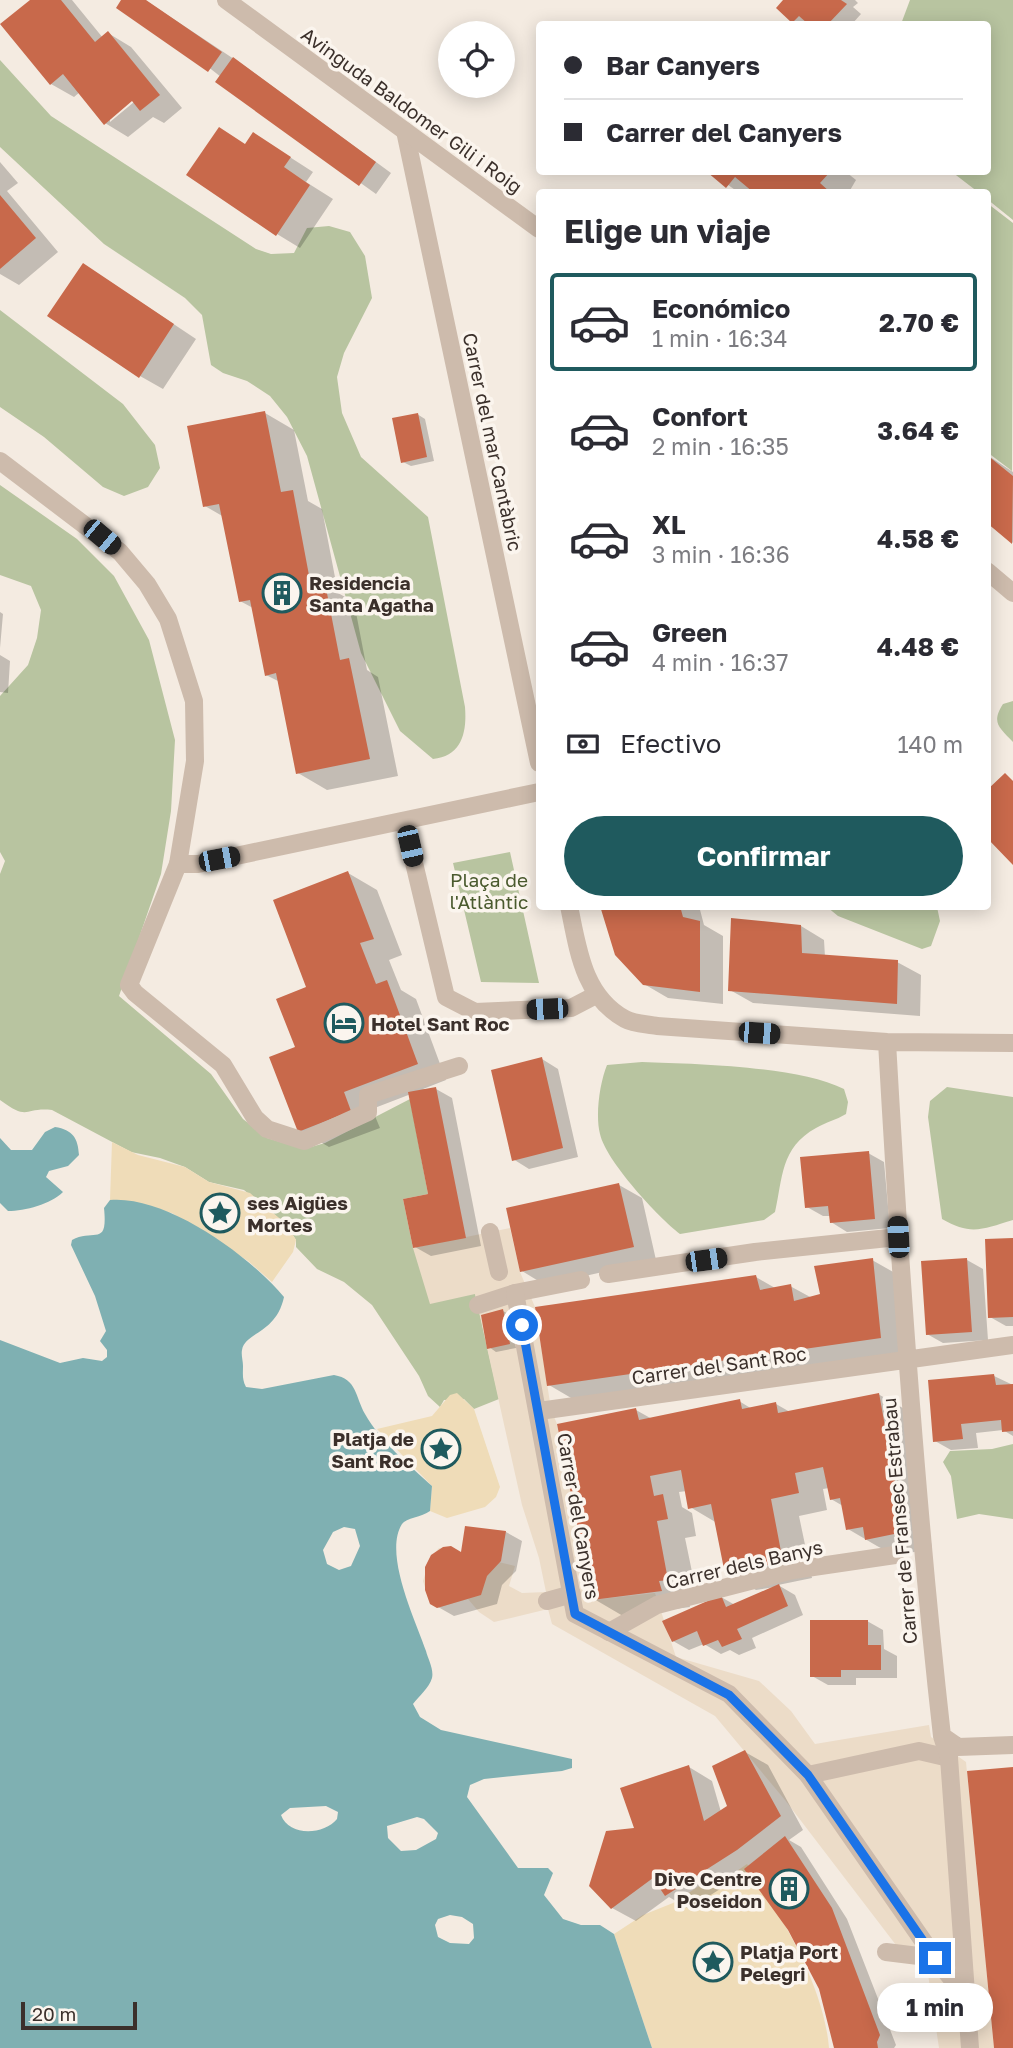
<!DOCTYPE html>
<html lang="es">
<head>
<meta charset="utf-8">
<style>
	body { margin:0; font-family:"Golos Text",sans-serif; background:#f2f2f3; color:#2b2b33; height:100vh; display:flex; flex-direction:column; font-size:26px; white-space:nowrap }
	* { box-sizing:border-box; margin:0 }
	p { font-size:23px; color:#7c7c81 }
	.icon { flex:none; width:38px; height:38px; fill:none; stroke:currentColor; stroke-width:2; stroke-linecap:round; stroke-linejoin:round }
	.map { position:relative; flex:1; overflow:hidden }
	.drawer { position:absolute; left:536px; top:189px; width:455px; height:721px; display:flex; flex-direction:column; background:#fff; border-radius:7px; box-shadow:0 4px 18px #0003 }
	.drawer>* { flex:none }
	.top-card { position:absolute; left:536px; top:21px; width:455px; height:154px; border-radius:7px; box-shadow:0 4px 18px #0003; display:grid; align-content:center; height:154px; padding:0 28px; background:#fff }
	.buttons { position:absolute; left:438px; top:21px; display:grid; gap:14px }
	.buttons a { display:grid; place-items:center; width:77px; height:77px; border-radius:50%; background:#fff; box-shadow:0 4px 18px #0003; font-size:35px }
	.scale { position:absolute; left:21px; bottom:18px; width:116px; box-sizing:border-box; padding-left:7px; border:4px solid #3b302b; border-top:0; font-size:19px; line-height:24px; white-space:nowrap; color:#3b302b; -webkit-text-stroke:5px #fbf5ee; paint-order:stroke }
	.end { position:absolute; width:32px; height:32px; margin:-16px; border:9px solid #1a73e8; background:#fff; box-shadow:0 0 0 4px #fff }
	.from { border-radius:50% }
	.bubble { position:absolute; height:49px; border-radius:24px; background:#fff; box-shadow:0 4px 18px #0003; font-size:23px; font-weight:700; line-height:49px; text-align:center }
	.car { position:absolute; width:21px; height:42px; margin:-21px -10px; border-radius:9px; box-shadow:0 0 5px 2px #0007; background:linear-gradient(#222 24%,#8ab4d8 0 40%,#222 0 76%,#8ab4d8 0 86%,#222 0) }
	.top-card b { display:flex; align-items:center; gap:24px; height:66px; font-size:26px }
	.top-card b+b { border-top:2px solid #e1e1e2 }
	.top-card i { width:18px; height:18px; background:#2b2b33 }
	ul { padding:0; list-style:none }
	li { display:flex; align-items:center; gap:21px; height:98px; margin:0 14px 10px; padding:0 14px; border:4px solid transparent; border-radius:7px }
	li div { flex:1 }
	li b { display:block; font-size:26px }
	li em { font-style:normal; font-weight:700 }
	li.on { border-color:#1f5a5e }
	li>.icon { width:63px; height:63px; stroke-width:1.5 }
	h2 { padding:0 28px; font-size:32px; line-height:84px }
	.pay { display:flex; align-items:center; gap:18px; height:77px; padding:0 28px; font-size:26px }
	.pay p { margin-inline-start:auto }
	.cta { display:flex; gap:14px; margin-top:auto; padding:14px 28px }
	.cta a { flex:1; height:80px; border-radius:42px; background:#1f5a5e; color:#fff; font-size:28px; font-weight:700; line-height:80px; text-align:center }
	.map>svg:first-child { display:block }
	.green { fill:#b8c4a0 }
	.sand { fill:#efdcb8 }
	.plaza { fill:#ecdcc8 }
	.water { fill:#7fb0b2; fill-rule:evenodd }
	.shadow { fill:#0003; fill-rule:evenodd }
	.building { fill:#c8694b }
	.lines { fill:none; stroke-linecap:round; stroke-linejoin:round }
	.pedestrian { stroke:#cdbbac; stroke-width:18 }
	.minor { stroke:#cdbbac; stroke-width:18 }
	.tertiary { stroke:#cdbbac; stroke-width:18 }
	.route { stroke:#1a73e8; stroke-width:9 }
	.labels { text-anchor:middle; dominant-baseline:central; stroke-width:7; stroke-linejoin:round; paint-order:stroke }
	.street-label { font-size:19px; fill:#3b302b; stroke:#fbf5ee }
	.poi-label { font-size:19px; font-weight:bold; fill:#3b302b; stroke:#fbf5ee; text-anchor:start }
	.park-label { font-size:19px; fill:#4a5a2e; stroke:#fbf5ee }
</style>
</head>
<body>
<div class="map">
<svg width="1013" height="2048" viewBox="0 0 1013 2048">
	<rect width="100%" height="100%" fill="#f4ebe1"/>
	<path class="green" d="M 910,0 L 1013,0 L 1013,220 L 987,199 L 987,192 L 978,192 L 952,172 L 987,172 L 987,24 L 901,24 Z
		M 0,60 L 51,116 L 256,249 L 271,254 L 294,253 L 307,228 L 329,226 L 350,232 L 365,256 L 372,298 L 344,353 L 337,377 L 342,413 L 361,457 L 428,517 L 465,707 C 467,732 462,756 433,759 L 400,731 L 361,653 L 307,456 L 287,417 L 270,396 L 247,381 L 223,373 L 211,365 L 202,315 L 185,298 L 104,244 L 0,147 Z
		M 987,203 L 1013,223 L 1012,471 L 987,452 Z
		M 0,310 L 123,404 L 155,445 L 160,468 L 148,487 L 124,496 L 103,487 L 44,437 L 0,407 Z
		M 0,485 L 77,539 L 114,576 L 149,640 L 175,740 L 171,811 L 161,874 L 119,996 L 211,1074 L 243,1119 L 267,1138 L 304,1149 L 325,1143 L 410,1099 L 428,1194 L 403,1199 L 413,1248 L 475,1293 L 499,1399 L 474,1409 L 464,1399 L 444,1400 L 440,1407 L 428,1396 L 419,1376 L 372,1305 L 344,1282 L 317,1269 L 296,1247 L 296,1240 L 286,1224 L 244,1190 L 209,1182 L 185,1167 L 160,1158 L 131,1152 L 52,1110 C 23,1107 30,1122 0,1100 L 0,874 L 5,861 L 0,852 L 0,696 L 28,665 L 37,638 L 41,610 L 31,586 L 0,575 Z
		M 1013,701 L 1013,742 C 999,727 991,723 1003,704 Z
		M 510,852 L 539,983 L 481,982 L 453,863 Z
		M 827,907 L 937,907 L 940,921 L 931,946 L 922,949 L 838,916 Z
		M 642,1062 C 697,1064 797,1066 844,1089 L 848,1102 L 846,1114 C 836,1120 826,1122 816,1128 C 780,1148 783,1178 775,1212 L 764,1220 L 680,1234 C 658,1217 606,1161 600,1134 C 595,1115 600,1082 607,1065 Z
		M 947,1087 L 1013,1097 L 1013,1220 C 983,1229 971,1236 942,1219 L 928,1117 L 930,1101 Z
		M 1013,1444 L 1013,1519 L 979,1514 L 957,1519 L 951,1476 L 943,1462 L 950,1451 L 992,1449 Z"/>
	<path class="sand" d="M 112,1142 L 138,1155 L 185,1167 L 209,1182 L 250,1193 L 286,1224 L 296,1240 L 293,1252 L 272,1282 L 248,1261 L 172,1213 L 110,1200 Z
		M 457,1393 L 474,1409 L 500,1487 L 496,1497 L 485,1507 L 447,1518 L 430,1511 L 432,1486 L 377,1429 L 432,1416 L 450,1395 Z
		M 747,1864 C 781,1915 824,1986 829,2048 L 652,2048 L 614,1934 L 643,1915 L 673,1903 L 710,1879 L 734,1873 Z"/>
	<path class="plaza" d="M 510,1228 L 520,1272 L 535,1307 L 551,1409 L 557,1424 L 592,1600 L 655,1593 L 676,1657 L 759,1681 L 791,1711 L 815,1744 L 929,1725 L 931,1737 L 966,1762 L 994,2048 L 939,2048 L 928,1974 L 899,1949 L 785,1800 L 715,1716 L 552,1624 L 548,1609 L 494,1622 L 479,1612 L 468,1599 L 437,1608 L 430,1604 L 423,1581 L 430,1558 L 439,1548 L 515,1566 L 509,1586 L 522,1593 L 546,1592 L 539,1558 L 522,1505 L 475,1294 L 430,1304 L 413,1248 Z"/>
	<path class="water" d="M 55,1127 C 73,1130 78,1138 79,1155 L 68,1166 L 49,1171 L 46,1177 L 63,1192 C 51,1204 25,1211 8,1211 L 0,1203 L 0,1138 L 11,1150 L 32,1150 L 45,1132 Z
		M 110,1200 C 166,1195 249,1255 284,1297 C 276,1334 245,1332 242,1350 C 241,1355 243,1361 243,1366 C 243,1375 242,1379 246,1387 L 262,1389 L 334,1375 C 357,1379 355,1396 365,1414 C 380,1441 410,1466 432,1486 L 430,1511 C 422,1517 406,1518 402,1524 C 383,1554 416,1621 426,1651 C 428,1659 434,1669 432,1678 C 429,1688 419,1696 413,1704 L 420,1717 L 441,1730 L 572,1759 L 572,1768 L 562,1771 L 484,1779 L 470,1785 L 467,1797 L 518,1868 L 548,1868 L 553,1873 L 544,1895 L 563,1919 L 581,1925 L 600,1925 L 614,1934 L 652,2048 L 0,2048 L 0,1340 L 60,1363 L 83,1358 L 102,1361 L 107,1357 L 107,1350 L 100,1341 L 106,1331 L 95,1296 L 71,1245 L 72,1240 C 94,1228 108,1248 104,1208 ZM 344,1527 L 355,1529 L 360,1546 L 351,1566 L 339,1570 L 327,1564 L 323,1550 L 333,1532 ZM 326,1806 L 338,1812 L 337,1819 C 324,1835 289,1837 281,1815 L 290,1808 ZM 417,1817 L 424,1819 L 438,1833 L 436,1839 L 416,1850 L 401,1851 L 388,1838 L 387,1826 ZM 450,1915 L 462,1917 L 473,1924 L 474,1938 L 469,1944 L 450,1943 L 438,1937 L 435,1925 L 438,1919 Z"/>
	<path class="shadow" d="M 32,0 L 72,0 L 103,38 L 108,33 L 131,47 L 182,108 L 164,123 L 153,117 L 128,137 L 105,123 L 80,92 L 74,97 L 51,84 ZM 138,95 L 140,97 L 110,122 L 110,117 Z
		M 123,0 L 145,0 L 249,69 L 391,173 L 376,194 L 218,81 L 221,77 Z
		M 784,0 L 855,0 L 858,3 L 853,7 L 861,14 L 852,24 L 798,24 L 793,22 Z
		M 254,134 L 313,172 L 306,182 L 333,199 L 300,248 L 277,234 L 247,145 Z
		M 0,162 L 18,183 L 7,191 L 58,252 L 19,285 L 0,274 Z
		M 710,172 L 846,172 L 856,180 L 849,192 L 738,192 Z
		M 106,279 L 196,339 L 163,389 L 140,376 Z
		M 265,413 L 294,430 L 308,501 L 322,509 L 338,593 L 354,602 L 367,670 L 378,677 L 398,776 L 327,790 L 298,773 L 280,682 L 266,675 L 253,608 L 240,601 L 224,517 L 205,506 Z
		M 417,414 L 425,419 L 434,461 L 411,466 L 403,462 Z
		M 987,455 L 1013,472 L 1013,543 L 987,521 Z
		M 0,612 L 3,614 L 0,648 Z
		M 0,655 L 10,661 L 8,693 L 0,692 Z
		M 348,873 L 377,890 L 402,955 L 389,960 L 401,990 L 416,999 L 446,1080 L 423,1089 L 436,1089 L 452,1098 L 481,1246 L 431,1256 L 415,1247 L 431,1195 L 411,1094 L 372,1109 L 380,1128 L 329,1147 L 300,1130 L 297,1048 L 308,988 Z
		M 602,906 L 699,906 L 704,925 L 723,936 L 723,1004 L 668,998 L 644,984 Z
		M 801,926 L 824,940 L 825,957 L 897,962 L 921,975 L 920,1016 L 753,1003 L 730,990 Z
		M 542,1059 L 558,1069 L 578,1157 L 529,1169 L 513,1159 Z
		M 868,1153 L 884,1162 L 890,1228 L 847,1232 L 831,1222 L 831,1216 L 823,1216 L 807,1207 Z
		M 619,1185 L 642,1198 L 656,1260 L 545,1285 L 522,1271 Z
		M 1013,1240 L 1013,1326 L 1006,1326 L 990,1317 Z
		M 872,1260 L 902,1277 L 910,1354 L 578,1402 L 549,1385 L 756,1277 L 775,1288 L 790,1286 L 812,1298 L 823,1295 Z
		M 967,1260 L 983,1269 L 988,1340 L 943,1343 L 927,1334 Z
		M 503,1311 L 510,1315 L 516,1348 L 496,1352 L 489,1347 Z
		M 994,1376 L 1013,1385 L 1013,1436 L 1003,1430 L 976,1433 L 978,1448 L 951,1450 L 935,1441 Z
		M 878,1394 L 908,1411 L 932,1548 L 896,1556 L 877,1546 L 848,1529 L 843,1506 L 831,1499 L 829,1488 L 823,1489 L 827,1510 L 799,1516 L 812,1578 L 778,1585 L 795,1595 L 803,1615 L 752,1638 L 756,1648 L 739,1655 L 730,1650 L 721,1654 L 704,1644 L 689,1650 L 673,1641 L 721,1597 L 735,1605 L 775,1587 L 756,1590 L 727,1573 L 717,1523 L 690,1507 L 687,1491 L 679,1492 L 682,1507 L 692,1513 L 696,1536 L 685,1538 L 697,1596 L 687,1597 L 690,1607 L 623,1616 L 594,1599 L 636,1410 L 652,1419 L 739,1401 L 752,1409 L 776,1404 L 790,1412 Z
		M 467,1528 L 506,1532 L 522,1541 L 516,1571 L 502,1585 L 497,1604 L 454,1616 L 431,1603 L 463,1555 Z
		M 867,1621 L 883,1630 L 884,1649 L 897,1656 L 897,1678 L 856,1678 L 856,1685 L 828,1685 L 812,1676 Z
		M 745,1752 L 768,1765 L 803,1830 L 789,1840 L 801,1847 L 847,1919 L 896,2045 L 894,2048 L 835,2048 L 820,1988 L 789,1929 L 748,1871 L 689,1909 L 669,1897 L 636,1921 L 612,1908 L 636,1829 L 689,1767 L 712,1781 L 721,1812 L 729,1807 Z"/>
	<path class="building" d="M 30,0 L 61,0 L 95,42 L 108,31 L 160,95 L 140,111 L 132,101 L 104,125 L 63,74 L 50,85 L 0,24 Z
		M 121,0 L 146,0 L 222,52 L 208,72 L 116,8 Z
		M 783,0 L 841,0 L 847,4 L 828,24 L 808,24 L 799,16 L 792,23 L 776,8 Z
		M 233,57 L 376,162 L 359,186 L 215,82 Z
		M 219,127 L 245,144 L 253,132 L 291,157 L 284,167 L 310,185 L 276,236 L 186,175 Z
		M 707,172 L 830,172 L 820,183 L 830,192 L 753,192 L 735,177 L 726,188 Z
		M 0,195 L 36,238 L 0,269 Z
		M 83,263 L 174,324 L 139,378 L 47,316 Z
		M 265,411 L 281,492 L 293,490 L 311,586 L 325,583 L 340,660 L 349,658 L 370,759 L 296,774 L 276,673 L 265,676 L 250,600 L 239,602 L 219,504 L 203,507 L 187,426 Z
		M 418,413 L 427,457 L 401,463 L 392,418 Z
		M 987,455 L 1013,476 L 1012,544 L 987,523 Z
		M 1005,773 L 1013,781 L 1013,865 L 987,838 L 987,790 Z
		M 348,871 L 374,939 L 360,943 L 376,984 L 387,980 L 418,1064 L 344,1092 L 351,1111 L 298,1132 L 269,1057 L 295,1047 L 276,999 L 306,987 L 273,900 Z
		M 600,906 L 680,906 L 683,917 L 700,921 L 700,992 L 643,985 L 615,955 Z
		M 731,918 L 801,925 L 802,953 L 898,960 L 897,1004 L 728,991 Z
		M 542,1057 L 563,1148 L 512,1161 L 491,1070 Z
		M 436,1087 L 466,1238 L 413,1248 L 403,1199 L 428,1194 L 408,1092 Z
		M 869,1151 L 875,1219 L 830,1223 L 828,1206 L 805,1208 L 800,1157 Z
		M 619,1183 L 634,1247 L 520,1272 L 506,1208 Z
		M 1013,1238 L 1013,1317 L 988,1318 L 985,1239 Z
		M 873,1258 L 881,1338 L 547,1386 L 535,1307 L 756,1275 L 760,1290 L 791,1284 L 794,1301 L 820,1294 L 814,1266 Z
		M 967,1258 L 972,1332 L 926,1335 L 921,1261 Z
		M 503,1309 L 510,1344 L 487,1349 L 481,1315 Z
		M 994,1374 L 996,1385 L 1013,1384 L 1013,1431 L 1002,1432 L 1001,1420 L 961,1424 L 963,1439 L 933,1442 L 928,1380 Z
		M 879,1393 L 904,1532 L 865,1540 L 863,1527 L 846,1530 L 840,1498 L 830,1500 L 823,1467 L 795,1473 L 799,1493 L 771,1499 L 783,1562 L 725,1574 L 711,1504 L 688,1509 L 681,1470 L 650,1476 L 654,1496 L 663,1494 L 668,1519 L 657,1521 L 668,1580 L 659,1581 L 662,1591 L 592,1600 L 557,1424 L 636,1408 L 639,1420 L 740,1399 L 742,1409 L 776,1402 L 778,1413 Z
		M 465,1526 L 506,1531 L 501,1561 L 487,1576 L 481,1595 L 437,1608 L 430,1604 L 425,1590 L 425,1567 L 431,1555 L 443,1547 L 451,1546 L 461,1552 Z
		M 779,1584 L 788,1606 L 737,1629 L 742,1639 L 722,1647 L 718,1640 L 703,1646 L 697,1631 L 672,1642 L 662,1621 L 721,1595 L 726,1607 Z
		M 810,1620 L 868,1620 L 868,1645 L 881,1645 L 881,1670 L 841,1670 L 841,1677 L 810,1677 Z
		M 745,1750 L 781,1816 L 737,1850 L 665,1896 L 653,1878 L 611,1909 L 589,1886 L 606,1831 L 634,1828 L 620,1788 L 689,1765 L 704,1821 L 727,1806 L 712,1766 Z
		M 1013,1767 L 1013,2048 L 994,2048 L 967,1771 Z
		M 785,1836 L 832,1908 L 880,2035 L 877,2042 L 878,2048 L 834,2048 L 819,1989 L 788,1930 L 744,1869 Z"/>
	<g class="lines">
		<path class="pedestrian" d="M 178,864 L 129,985 L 135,993 L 223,1065 L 255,1118 L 267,1129 L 304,1141 L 368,1112 L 368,1095 L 459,1066
			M 490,1232 L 499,1272
			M 478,1305 L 515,1293 L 581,1280
			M 547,1601 L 572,1594
			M 609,1632 L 657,1605 L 793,1570 L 895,1555
			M 808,1775 L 919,1751 L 949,1758
			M 886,1952 L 935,1958"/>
		<path class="minor" d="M 405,131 L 539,763
			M 0,461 L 120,552 L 147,584 L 168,619 L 194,701 L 195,761 L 178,864 L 198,864 L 539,792
			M 404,821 L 446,997 L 475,1012 L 571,1008 L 596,995
			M 569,906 C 578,949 583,996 625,1019 C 634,1024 648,1024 657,1026 L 887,1042 L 1013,1043
			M 887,1042 C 900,1274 916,1505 942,1736 L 949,1758 L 970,2048
			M 608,1274 L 755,1252 L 898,1237
			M 515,1293 L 575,1614 L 729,1694 L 808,1775 L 935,1958 L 964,1994
			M 539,1411 L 1013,1345
			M 942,1736 L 958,1747 L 1013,1745"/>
		<path class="tertiary" d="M 226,0 L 539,229
			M 987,571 L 1013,593"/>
	</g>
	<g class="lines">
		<path class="route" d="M 522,1325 L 575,1614 L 729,1695 L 808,1775 L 935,1958"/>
	</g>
	<defs>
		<symbol id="building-ring" viewBox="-11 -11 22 22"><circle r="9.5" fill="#fbf5ee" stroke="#1f5a5e" stroke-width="1.5"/><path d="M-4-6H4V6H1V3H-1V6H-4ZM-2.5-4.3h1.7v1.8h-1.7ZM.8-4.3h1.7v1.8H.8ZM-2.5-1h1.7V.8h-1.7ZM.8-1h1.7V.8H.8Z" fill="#1f5a5e"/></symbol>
		<symbol id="hotel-ring" viewBox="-11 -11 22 22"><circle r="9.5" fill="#fbf5ee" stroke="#1f5a5e" stroke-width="1.5"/><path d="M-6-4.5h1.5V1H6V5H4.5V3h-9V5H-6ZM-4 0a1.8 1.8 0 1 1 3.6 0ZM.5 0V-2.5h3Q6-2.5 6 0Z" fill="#1f5a5e"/></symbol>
		<symbol id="sight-ring" viewBox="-11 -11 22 22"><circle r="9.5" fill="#fbf5ee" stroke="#1f5a5e" stroke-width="1.5"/><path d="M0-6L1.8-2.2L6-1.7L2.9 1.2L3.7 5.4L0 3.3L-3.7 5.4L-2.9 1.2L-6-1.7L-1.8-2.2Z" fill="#1f5a5e"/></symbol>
	</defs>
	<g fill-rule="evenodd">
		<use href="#building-ring" x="260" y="571" width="44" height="44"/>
		<use href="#hotel-ring" x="322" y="1001" width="44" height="44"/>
		<use href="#sight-ring" x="198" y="1191" width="44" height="44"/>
		<use href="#sight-ring" x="419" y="1427" width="44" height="44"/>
		<use href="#building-ring" x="767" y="1867" width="44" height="44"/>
		<use href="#sight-ring" x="691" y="1940" width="44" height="44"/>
	</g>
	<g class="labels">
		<g class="street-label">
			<text transform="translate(412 110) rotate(36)">Avinguda Baldomer Gili i Roig</text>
			<text transform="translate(493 442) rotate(78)">Carrer del mar Cantàbric</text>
			<text transform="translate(719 1365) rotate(-8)">Carrer del Sant Roc</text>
			<text transform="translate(579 1516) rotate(80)">Carrer del Canyers</text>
			<text transform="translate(899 1521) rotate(-95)">Carrer de Fransec Estrabau</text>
			<text transform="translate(744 1564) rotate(-13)">Carrer dels Banys</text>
		</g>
		<g class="poi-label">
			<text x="309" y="582">Residencia<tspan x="309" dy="22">Santa Agatha</tspan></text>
			<text x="371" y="1023">Hotel Sant Roc</text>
			<text x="247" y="1202">ses Aigües<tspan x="247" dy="22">Mortes</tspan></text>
			<text x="414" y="1438" text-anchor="end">Platja de<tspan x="414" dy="22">Sant Roc</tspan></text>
			<text x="762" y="1878" text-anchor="end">Dive Centre<tspan x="762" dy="22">Poseidon</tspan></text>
			<text x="740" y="1951">Platja Port<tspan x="740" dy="22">Pelegri</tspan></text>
		</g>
		<g class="park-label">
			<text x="489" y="879">Plaça de<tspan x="489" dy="22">l'Atlàntic</tspan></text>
		</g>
	</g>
</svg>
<div class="buttons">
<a><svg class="icon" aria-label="locate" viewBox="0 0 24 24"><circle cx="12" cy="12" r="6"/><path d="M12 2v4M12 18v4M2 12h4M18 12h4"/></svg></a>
</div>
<div class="scale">20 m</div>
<i class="end from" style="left:522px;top:1325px"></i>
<i class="end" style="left:935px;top:1958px"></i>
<div class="bubble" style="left:877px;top:1983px;width:116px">1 min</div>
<i class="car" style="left:102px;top:537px;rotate:130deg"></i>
<i class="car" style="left:410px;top:846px;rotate:167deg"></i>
<i class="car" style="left:219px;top:859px;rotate:79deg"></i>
<i class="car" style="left:547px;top:1009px;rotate:268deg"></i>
<i class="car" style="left:759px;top:1033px;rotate:94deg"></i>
<i class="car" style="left:898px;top:1237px;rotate:357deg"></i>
<i class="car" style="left:706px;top:1260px;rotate:82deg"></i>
<div class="top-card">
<b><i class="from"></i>Bar Canyers</b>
<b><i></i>Carrer del Canyers</b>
</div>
<section class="drawer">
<h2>Elige un viaje</h2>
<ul>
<li class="on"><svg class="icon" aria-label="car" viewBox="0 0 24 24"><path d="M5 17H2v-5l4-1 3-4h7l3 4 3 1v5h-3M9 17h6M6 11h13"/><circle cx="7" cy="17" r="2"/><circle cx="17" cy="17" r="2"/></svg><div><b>Económico</b><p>1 min · 16:34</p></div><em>2.70 €</em></li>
<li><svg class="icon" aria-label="car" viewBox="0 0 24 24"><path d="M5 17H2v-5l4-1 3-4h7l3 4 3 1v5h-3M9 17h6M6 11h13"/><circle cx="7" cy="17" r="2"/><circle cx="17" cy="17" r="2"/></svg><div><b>Confort</b><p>2 min · 16:35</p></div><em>3.64 €</em></li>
<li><svg class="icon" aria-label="car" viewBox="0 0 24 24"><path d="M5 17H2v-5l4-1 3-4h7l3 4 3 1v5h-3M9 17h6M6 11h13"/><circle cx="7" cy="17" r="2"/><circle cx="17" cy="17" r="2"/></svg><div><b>XL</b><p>3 min · 16:36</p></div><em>4.58 €</em></li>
<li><svg class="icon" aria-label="car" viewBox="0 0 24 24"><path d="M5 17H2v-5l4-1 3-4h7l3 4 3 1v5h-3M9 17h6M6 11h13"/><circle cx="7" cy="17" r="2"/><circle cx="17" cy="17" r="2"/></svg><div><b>Green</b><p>4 min · 16:37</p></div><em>4.48 €</em></li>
</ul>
<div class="pay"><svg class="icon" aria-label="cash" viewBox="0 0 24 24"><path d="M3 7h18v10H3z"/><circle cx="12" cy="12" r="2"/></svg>Efectivo<p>140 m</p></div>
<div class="cta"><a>Confirmar</a></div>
</section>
</div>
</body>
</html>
